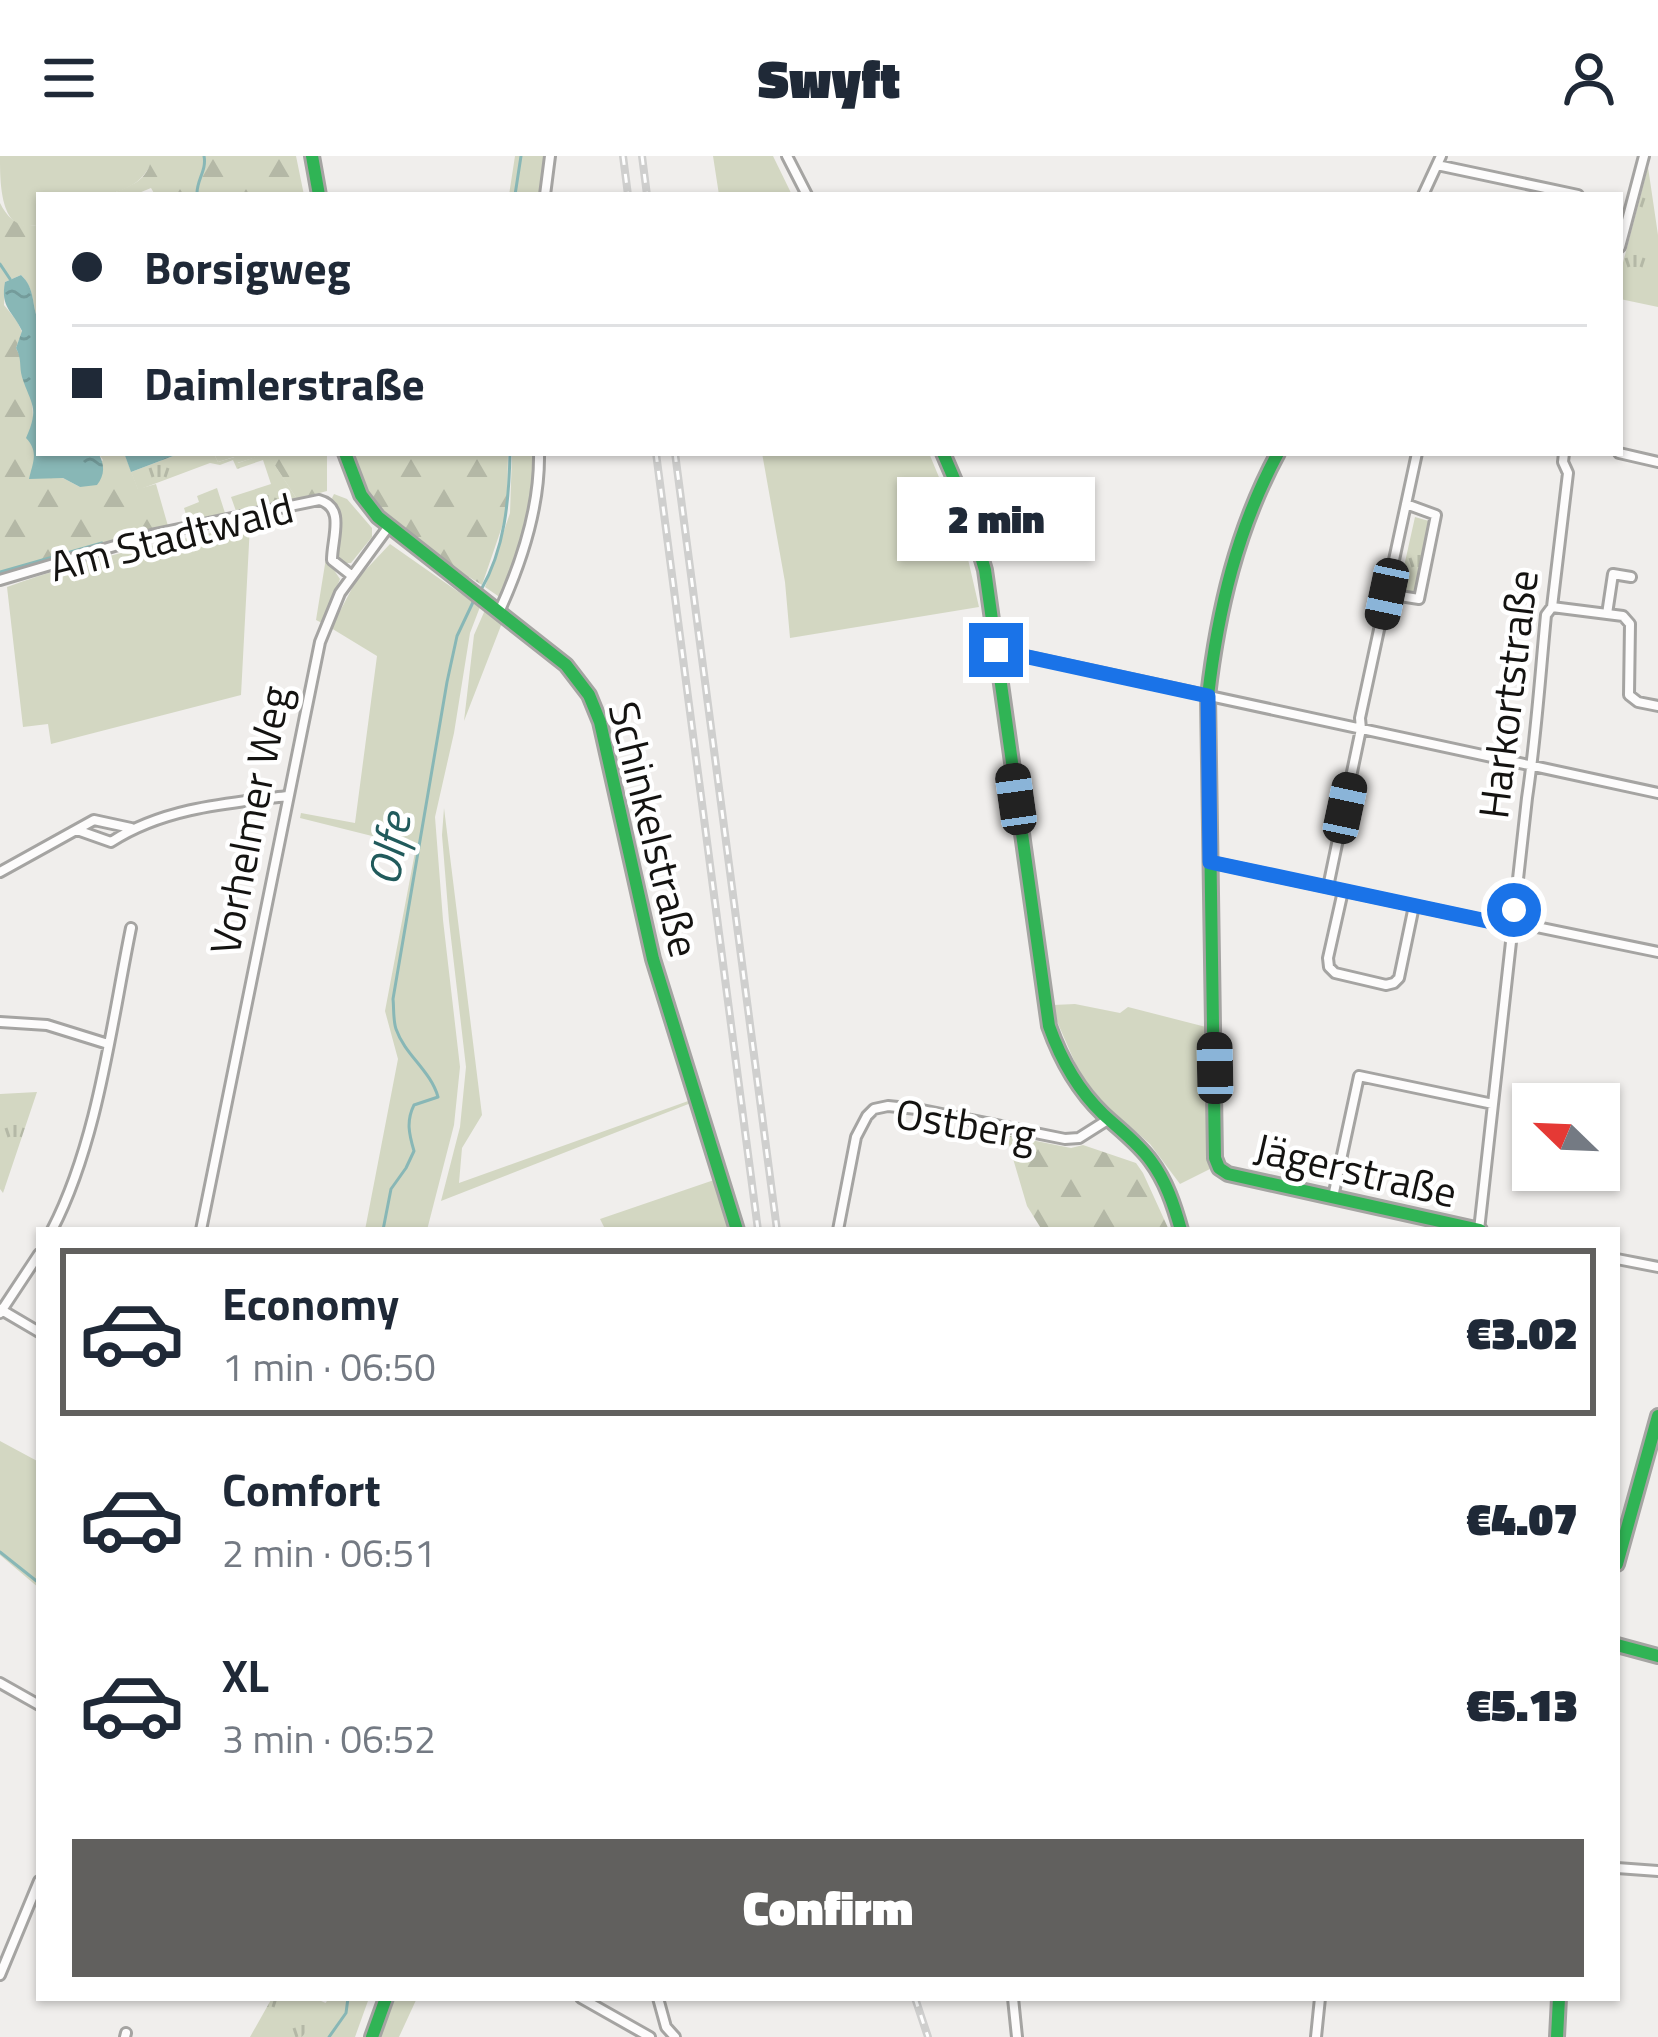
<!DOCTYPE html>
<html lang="en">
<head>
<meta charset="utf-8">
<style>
	body { margin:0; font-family:"Titillium Web",sans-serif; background:#f6f6f7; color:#1f2937; height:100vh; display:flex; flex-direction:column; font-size:45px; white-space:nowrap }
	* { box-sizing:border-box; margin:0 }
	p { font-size:39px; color:#747a83 }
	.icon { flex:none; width:66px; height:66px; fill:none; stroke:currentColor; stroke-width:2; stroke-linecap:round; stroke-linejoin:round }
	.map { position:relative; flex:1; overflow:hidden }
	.sheet { position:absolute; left:36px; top:1071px; width:1584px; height:774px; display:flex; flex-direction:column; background:#fff; border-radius:0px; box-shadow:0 3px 9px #0004 }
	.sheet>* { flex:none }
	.guide { position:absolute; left:36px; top:36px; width:1587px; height:264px; border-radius:0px; box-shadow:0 3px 9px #0004; display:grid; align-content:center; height:264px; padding:0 36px; background:#fff }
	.needle { width:78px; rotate:293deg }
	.fabs { position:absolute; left:1512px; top:927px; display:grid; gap:24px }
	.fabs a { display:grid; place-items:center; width:108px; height:108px; border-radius:0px; background:#fff; box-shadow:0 3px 9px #0004; font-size:60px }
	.end { position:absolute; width:54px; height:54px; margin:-27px; border:15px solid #1a73e8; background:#fff; box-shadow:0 0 0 6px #fff }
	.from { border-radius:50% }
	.bubble { position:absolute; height:84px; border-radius:0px; background:#fff; box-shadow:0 3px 9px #0004; font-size:39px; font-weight:800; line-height:84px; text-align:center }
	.car { position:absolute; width:36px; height:72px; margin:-36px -18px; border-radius:15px; box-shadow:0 0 9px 3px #0007; background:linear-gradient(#222 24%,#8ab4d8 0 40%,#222 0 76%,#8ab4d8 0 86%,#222 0) }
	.guide b { display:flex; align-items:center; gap:42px; height:114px; font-size:45px }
	.guide b+b { border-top:3px solid #e0e1e3 }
	.guide i { width:30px; height:30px; background:#1f2937 }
	ul { padding:21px 0 0; list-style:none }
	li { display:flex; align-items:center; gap:36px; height:168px; margin:0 24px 18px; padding:0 12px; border:6px solid transparent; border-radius:0px }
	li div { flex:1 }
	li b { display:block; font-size:45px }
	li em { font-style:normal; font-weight:800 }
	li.on { border-color:#61605e }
	li>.icon { width:108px; height:108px; stroke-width:1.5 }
	.action { display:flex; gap:24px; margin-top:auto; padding:24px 36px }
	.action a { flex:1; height:138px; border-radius:0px; background:#61605e; color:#fff; font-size:48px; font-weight:800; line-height:138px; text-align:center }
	header { display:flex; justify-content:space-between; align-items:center; height:156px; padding:0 36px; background:#fff; font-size:54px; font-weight:800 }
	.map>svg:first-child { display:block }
	.green { fill:#d3d7c2 }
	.forest { fill:url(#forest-firs) }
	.park { fill:url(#park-tufts) }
	.water { fill:url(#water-ripples) }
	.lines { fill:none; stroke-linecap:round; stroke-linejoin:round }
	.stream { stroke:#88b7b6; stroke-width:3 }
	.street-casing { stroke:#a5a4a2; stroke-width:14 }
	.fast-casing { stroke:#a5a4a2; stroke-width:18 }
	.street { stroke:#fdfcfc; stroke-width:8 }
	.fast { stroke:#30b455; stroke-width:12 }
	.rail-casing { stroke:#cfcfce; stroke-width:8 }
	.rail { stroke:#fff; stroke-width:3; stroke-dasharray:9; stroke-linecap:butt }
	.route { stroke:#1a73e8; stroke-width:15 }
	.labels { text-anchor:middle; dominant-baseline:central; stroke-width:9; stroke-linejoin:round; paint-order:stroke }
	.street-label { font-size:42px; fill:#141311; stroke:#fff }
	.water-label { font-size:45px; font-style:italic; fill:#215b5c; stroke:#fff }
</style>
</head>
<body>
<header><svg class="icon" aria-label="menu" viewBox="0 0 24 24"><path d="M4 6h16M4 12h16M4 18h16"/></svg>Swyft<svg class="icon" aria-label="person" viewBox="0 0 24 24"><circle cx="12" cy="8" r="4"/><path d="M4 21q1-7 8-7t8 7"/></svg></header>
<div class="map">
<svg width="1658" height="1881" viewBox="0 0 1658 1881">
	<defs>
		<pattern id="forest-firs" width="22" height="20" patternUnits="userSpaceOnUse" patternTransform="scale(3)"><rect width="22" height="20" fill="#d3d7c2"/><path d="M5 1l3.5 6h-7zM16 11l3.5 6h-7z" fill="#b4b8a6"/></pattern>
		<pattern id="park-tufts" width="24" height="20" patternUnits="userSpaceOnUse" patternTransform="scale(3)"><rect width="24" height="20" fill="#d3d7c2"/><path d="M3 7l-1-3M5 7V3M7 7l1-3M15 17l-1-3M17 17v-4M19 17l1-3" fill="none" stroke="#b4b8a6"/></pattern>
		<pattern id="water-ripples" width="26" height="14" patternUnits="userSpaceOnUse" patternTransform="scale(3)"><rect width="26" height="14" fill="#88b7b6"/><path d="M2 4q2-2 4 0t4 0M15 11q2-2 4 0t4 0" fill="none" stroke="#749c9b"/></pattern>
	</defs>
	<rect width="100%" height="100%" fill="#f0eeec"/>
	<path class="green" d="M 0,0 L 152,0 L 153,3 C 136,49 80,39 39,39 L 39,68 C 0,82 0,27 0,0 Z
		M 515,0 L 546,0 L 540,39 L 509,39 Z
		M 713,0 L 773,0 L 792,39 L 719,39 Z
		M 512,297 L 535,297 C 536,344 518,395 501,439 L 498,440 L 485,431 L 510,357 Z
		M 762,297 L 929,297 L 962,377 L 979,451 L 790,482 L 785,426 Z
		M 217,332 L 225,357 L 188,365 L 184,352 L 199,346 L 197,340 Z
		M 334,338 L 347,343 L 372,372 L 372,381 L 351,407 L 343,407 L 337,399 L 341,356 L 332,342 Z
		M 250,369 L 241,539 L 51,588 L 48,568 L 23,571 L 7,431 C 86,402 168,386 250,369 Z
		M 390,388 L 480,451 L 470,477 L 454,577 L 435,661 L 443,764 L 460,911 L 454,969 L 427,1074 L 365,1074 L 398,903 L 385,855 L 416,691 L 300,662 L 301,657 L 355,667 L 377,500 L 331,472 L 357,423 Z
		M 326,402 L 340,423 L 322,467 L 316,464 Z
		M 485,454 L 502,467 L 464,565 L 474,479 Z
		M 444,652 L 482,959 L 462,992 L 459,1027 L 691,944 L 691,947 L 441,1045 L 460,971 L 466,911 L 449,765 L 442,679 Z
		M 1075,848 L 1120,857 L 1128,851 L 1206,871 L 1206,1001 L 1210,1013 L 1180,1028 L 1150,988 L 1103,947 L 1079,916 L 1056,863 L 1053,849 Z
		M 714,1024 L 730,1074 L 594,1074 L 604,1071 L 600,1063 Z
		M 0,1285 L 39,1306 L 39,1432 L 0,1399 Z
		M 329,1842 L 369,1842 L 355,1881 L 302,1881 Z
		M 394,1842 L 417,1842 L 399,1881 L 379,1881 Z"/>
	<path class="forest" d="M 152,0 L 296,0 L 304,39 L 155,39 L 151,32 L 134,39 L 108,39 C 130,30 148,26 152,0 Z
		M 0,47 C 8,63 21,75 39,68 L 39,78 L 36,80 L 39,88 L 39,166 C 31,150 36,134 21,119 L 5,126 L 4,149 L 17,165 L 22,176 L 16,192 L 22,204 L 24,223 L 32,242 L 35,301 L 63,322 L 80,331 L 103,304 L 98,297 L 124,297 L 138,333 L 156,328 L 168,370 L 0,419 Z
		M 222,297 L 327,297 L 327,335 L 297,343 L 267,298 L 237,307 L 234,301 L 218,306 L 215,300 Z
		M 350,297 L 508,297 L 507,356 L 482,429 L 469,421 L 466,424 C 436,401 399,379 374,350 C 361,335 355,316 350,297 Z
		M 1006,979 L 1071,992 L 1083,989 L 1136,1007 L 1143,1017 L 1169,1074 L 1042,1074 L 1027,1050 Z"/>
	<path class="park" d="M 1648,11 L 1658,79 L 1658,151 L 1620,143 L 1620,118 Z
		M 181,297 L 222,297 L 215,300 L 218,306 L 235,301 L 238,307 L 267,297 L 297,343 L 236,355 L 231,341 L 271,328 L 263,304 L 237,313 L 233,304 L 220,309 L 210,307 L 138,334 L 131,316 Z
		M 1415,361 L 1429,365 L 1414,436 L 1399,433 Z
		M 37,936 L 3,1037 L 0,1033 L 0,938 Z
		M 272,1842 L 314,1842 L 328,1848 L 302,1881 L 250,1881 Z"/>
	<path class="water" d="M 21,119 C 36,133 31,149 39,166 L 39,297 L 98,297 C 105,308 105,319 97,329 L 80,331 L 63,322 L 29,323 C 33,306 39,296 26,282 C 40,251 31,249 22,221 C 19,210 22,203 16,192 L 22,175 C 13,155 0,152 5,126 Z
		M 124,297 L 181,297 L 131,316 Z"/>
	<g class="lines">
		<path class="stream" d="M 197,39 C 196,24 207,15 204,0
			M 515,39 L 521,0
			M 0,108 L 10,123
			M 0,416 L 102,387
			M 481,434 C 505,392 509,345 510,297
			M 383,1074 L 391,1033 L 406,1012 L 414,995 C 409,978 406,965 414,949 L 438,941 C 431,915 405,899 396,873 C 393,864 394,852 393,843 L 447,526 L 457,480 L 475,442
			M 0,1396 L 39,1427
			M 329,1881 L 346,1857 L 348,1842"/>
		<defs>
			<path id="street" d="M 787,0 L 807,39
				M 1437,9 L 1578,39
				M 545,39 L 550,0
				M 1423,39 L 1441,0
				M 1620,91 L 1644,0
				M 1619,297 L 1658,306
				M 0,424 L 155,378 L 319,344 C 346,351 332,382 332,404 L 351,419
				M 1387,438 L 1419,443 L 1436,359 L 1406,348
				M 1552,451 L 1623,460 L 1630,468 L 1629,539 L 1638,546 L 1658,550
				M 499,456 C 521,408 540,350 539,297
				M 1607,458 L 1613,418 L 1631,421
				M 997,494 L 1658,637
				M 77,674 L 111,686 C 163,652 228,647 288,640
				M 1210,706 L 1501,768 L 1522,768 L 1658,796
				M 0,716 L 94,664 L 131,672
				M 1328,731 L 1361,573 L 1360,562 L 1417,297
				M 1343,735 L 1328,802 L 1329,811 L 1335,817 L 1386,829 L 1394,827 L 1399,822 L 1414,750
				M 0,866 L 47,869 L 108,888
				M 1333,1041 L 1359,920 L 1493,948
				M 52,1074 C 98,985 111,870 131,772
				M 201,1074 L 320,486 L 340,437 L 389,370
				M 838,1074 L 856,981 L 867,960 L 874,953 L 888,950 L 917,953 L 1065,983 L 1079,982 L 1109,963
				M 1479,1074 L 1527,642 C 1536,582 1540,521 1546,459 L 1552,451 L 1568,317 L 1563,306 L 1564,297
				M 1617,1103 L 1658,1111
				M 0,1153 L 39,1176
				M 0,1157 L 39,1098
				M 0,1527 L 39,1549
				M 1617,1712 L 1658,1715
				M 0,1819 L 39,1725
				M 581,1842 L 650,1881
				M 658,1842 L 666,1871 L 675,1881
				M 1013,1842 L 1017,1881
				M 125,1881 L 126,1877
				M 1316,1881 L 1320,1842"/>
			<path id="fast" d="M 312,0 L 319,39
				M 345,297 L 361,339 L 378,361 L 566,509 L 589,539 L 600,566 L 653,803 L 737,1074
				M 943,297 L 967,353 L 985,414 L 1049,870 C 1061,904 1077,933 1103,958 C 1119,973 1138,987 1151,1005 C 1166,1025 1174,1049 1181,1074
				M 1278,297 C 1237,373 1218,454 1208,540 L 1215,1002 L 1219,1012 L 1228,1018 L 1480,1074
				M 1617,1408 L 1658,1260
				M 1617,1489 L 1658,1500
				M 372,1881 L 386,1842
				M 1557,1881 L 1559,1842"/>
		</defs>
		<use href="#street" class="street-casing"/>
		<use href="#fast" class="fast-casing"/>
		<use href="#street" class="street"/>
		<use href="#fast" class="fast"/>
		<defs>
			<path id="rail" d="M 623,0 L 628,39
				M 642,0 L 647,39
				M 656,297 L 758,1074
				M 675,297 L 777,1074
				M 915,1842 L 928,1881"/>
		</defs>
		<use href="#rail" class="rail-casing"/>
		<use href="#rail" class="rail"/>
	</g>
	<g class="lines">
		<path class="route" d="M 996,494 L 1208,540 L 1210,706 L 1501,768 L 1513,768 L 1514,754"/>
	</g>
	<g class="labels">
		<g class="street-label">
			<text transform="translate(171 380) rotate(-14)">Am Stadtwald</text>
			<text transform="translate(1507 538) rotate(-83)">Harkortstraße</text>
			<text transform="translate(249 664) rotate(-79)">Vorhelmer Weg</text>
			<text transform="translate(655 673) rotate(76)">Schinkelstraße</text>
			<text transform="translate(966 967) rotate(9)">Ostberg</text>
			<text transform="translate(1356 1013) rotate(13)">Jägerstraße</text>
		</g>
		<g class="water-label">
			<text transform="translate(388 693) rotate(-80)">Olfe</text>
		</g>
	</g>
</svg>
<div class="fabs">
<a><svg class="needle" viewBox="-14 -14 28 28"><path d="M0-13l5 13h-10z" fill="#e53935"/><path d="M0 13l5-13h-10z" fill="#747a83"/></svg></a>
</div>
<i class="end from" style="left:1514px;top:754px"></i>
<i class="end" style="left:996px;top:494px"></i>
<div class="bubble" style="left:897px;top:321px;width:198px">2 min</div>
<i class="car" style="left:1387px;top:438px;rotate:192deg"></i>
<i class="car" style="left:1016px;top:643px;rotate:352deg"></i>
<i class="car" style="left:1345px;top:652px;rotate:12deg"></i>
<i class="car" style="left:1215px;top:912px;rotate:359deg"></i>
<div class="guide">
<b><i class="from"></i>Borsigweg</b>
<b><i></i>Daimlerstraße</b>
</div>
<section class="sheet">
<ul>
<li class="on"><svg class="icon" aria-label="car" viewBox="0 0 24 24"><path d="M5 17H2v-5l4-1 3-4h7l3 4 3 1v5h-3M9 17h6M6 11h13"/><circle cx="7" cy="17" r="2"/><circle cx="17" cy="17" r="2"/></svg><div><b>Economy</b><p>1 min · 06:50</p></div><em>€3.02</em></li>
<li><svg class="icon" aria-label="car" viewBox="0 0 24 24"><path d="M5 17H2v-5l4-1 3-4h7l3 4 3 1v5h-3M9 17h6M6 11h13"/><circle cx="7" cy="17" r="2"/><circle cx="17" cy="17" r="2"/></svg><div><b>Comfort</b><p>2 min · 06:51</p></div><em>€4.07</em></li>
<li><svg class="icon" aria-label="car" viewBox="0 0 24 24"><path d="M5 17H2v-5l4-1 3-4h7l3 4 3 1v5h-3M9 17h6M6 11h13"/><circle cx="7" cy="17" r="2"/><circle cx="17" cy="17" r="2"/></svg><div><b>XL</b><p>3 min · 06:52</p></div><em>€5.13</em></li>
</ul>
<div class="action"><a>Confirm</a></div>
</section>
</div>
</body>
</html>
